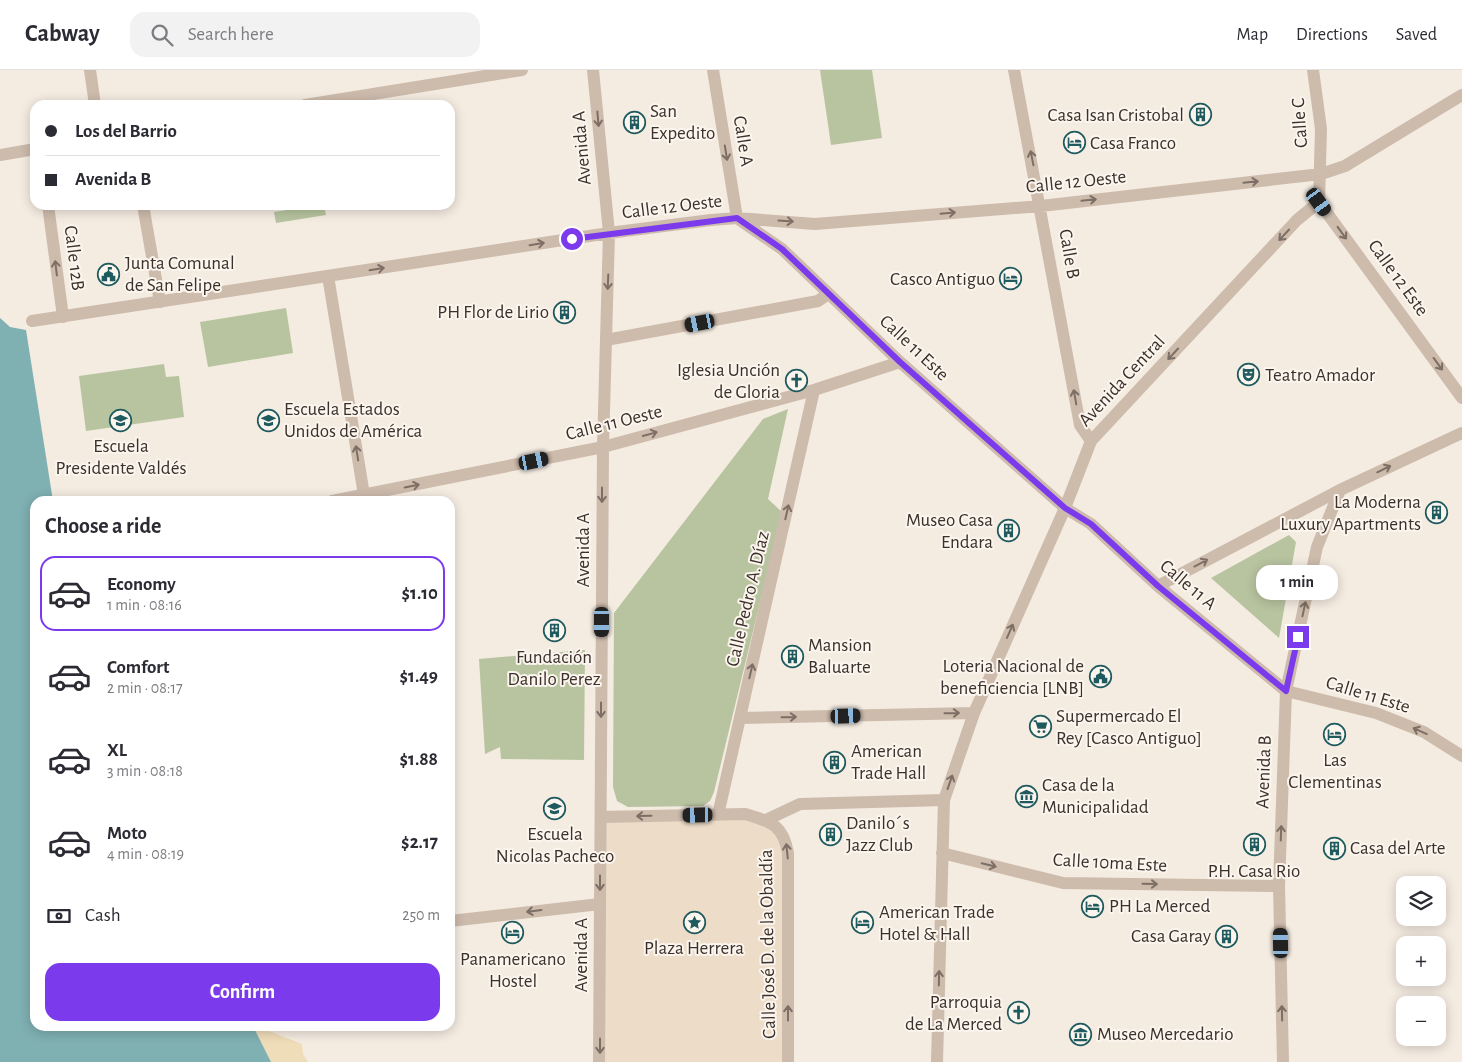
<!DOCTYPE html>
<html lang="en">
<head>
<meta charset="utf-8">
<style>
	body { margin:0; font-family:"Alegreya Sans",sans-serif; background:#f2f2f3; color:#2b2b33; height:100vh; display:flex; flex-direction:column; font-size:19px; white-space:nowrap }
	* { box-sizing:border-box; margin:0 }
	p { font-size:16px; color:#7c7c81 }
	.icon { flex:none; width:28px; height:28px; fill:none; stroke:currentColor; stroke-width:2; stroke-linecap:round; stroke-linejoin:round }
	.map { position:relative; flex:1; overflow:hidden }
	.sheet { position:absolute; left:30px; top:426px; width:425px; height:535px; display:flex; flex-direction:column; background:#fff; border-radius:15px; box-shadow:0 2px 12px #0003 }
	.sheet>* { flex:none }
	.hud { position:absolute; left:30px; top:30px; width:425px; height:110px; border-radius:15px; box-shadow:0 2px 12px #0003; display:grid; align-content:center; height:110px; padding:0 15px; background:#fff }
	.fabs { position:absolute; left:1396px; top:806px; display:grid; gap:10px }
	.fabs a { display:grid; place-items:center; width:50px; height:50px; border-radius:10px; background:#fff; box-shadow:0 2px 12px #0003; font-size:25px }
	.end { position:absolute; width:22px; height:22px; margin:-11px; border:6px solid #7c3aed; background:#fff; box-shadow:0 0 0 2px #fff }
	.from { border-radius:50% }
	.bubble { position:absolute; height:35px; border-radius:15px; background:#fff; box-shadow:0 2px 12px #0003; font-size:16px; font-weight:700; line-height:35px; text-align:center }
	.car { position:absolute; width:15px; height:30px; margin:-15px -8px; border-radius:6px; box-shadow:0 0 4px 1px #0007; background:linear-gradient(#222 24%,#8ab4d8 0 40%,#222 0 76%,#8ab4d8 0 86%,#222 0) }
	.hud b { display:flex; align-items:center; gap:18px; height:48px; font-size:19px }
	.hud b+b { border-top:1px solid #e1e1e2 }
	.hud i { width:12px; height:12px; background:#2b2b33 }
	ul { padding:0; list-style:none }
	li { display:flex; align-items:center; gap:15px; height:75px; margin:0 10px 8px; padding:0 5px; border:2px solid transparent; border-radius:15px }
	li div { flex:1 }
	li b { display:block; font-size:19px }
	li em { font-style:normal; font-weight:700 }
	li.current { border-color:#7c3aed }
	li>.icon { width:45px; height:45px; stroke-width:1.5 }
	h2 { padding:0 15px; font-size:22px; line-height:60px }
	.pay { display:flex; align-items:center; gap:12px; height:55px; padding:0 15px; font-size:19px }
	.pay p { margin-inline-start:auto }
	.button { display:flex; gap:10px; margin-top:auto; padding:10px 15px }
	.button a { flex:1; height:58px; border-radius:15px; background:#7c3aed; color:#fff; font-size:20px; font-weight:700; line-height:58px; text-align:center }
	header { display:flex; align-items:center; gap:30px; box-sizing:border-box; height:70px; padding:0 25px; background:#fff; border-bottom:1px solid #e1e1e2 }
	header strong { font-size:24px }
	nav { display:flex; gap:28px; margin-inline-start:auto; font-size:18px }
	.search { width:350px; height:45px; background:#f2f2f3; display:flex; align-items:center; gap:12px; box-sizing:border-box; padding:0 18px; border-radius:15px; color:#7c7c81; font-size:19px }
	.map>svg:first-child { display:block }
	.green { fill:#b8c4a0 }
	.sand { fill:#efdcb8 }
	.plaza { fill:#ecdcc8 }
	.water { fill:#7fb0b2 }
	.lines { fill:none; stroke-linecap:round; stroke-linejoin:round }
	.minor { stroke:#cdbbac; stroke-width:12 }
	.oneway { stroke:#7d6f65 }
	.route { stroke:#7c3aed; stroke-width:6 }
	.labels { text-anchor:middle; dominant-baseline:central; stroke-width:4; stroke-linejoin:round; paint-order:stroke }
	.poi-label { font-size:19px; fill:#3b302b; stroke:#fbf5ee; text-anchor:start }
	.street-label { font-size:19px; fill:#3b302b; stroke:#fbf5ee }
</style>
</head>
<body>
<header>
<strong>Cabway</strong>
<div class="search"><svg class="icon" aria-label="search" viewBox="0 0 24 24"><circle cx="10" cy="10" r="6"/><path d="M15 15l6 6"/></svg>Search here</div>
<nav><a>Map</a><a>Directions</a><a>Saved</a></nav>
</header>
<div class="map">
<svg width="1462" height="992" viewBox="0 0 1462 992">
	<rect width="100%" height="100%" fill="#f4ebe1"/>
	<path class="green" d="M 820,0 L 872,0 L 882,68 L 831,75 Z
		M 306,135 L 324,135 L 326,145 L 276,153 L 274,142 L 306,137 Z
		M 286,238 L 293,283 L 208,297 L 200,252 Z
		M 164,294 L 166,307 L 179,306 L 184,347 L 86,361 L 79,306 Z
		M 788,339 L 768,429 L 782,442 L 714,722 L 710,731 L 703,736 L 628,737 L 617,731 L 613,717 L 614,543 L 763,349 Z
		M 1289,465 L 1296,472 L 1279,568 L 1211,508 Z
		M 585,580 L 584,690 L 501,689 L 500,677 L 485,684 L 479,589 Z"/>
	<path class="sand" d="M 253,956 L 269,956 L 269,961 L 302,974 L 303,984 L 308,992 L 271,992 Z"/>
	<path class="plaza" d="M 745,744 L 785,768 L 788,992 L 600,992 L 601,747 Z"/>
	<path class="water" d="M 0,248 L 10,257 L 26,260 L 53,431 L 35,431 L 35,956 L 253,956 L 271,992 L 0,992 Z"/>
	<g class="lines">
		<path class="minor" d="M 90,0 L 95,35
			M 593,0 L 609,163 L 603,377 L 599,992
			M 713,0 L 737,148
			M 1014,0 L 1080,355 L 1091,371
			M 1313,0 L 1321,59 L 1319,132 L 1462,328
			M 305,35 L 522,0
			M 0,85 L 35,79
			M 48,135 L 63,247
			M 143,135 L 160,232
			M 737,148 L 782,179 L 900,292 L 1065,438 L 1091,454 L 1158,516 L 1286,621 L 1376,643 L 1424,662 L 1462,686
			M 328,206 L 365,431
			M 32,251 L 609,163 L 711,150 L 737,148 L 815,154 L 1041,136 L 1321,104 L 1345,96 L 1462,25
			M 606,270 L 818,231 L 828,224
			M 332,431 L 603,377 L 814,320 L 900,292
			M 1158,516 L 1340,420 L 1462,363
			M 741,648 L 974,643
			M 718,745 L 814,320
			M 601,747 L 745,744 C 771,752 783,754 788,783 L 788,992
			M 766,750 L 800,734 L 944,730
			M 942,783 L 1063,813 L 1279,816
			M 450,851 L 600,834
			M 937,992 L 944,730 L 974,643 L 1065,438 L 1091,371 L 1297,150 L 1319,132
			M 1283,992 L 1279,816 L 1286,621 L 1317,477 L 1340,420"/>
	</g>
	<defs><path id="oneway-shaft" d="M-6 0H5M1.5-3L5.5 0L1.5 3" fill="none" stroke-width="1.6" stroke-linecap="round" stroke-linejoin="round" transform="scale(1.25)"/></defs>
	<g class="oneway">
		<use href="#oneway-shaft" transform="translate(598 49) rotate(85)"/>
		<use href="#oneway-shaft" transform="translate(726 83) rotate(81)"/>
		<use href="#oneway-shaft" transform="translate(1032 88) rotate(-101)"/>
		<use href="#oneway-shaft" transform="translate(1251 112) rotate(-6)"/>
		<use href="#oneway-shaft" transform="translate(1089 130) rotate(-6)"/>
		<use href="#oneway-shaft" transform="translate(948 143) rotate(-5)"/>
		<use href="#oneway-shaft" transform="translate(786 151) rotate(4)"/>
		<use href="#oneway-shaft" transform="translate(1342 163) rotate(54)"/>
		<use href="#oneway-shaft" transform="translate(1284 165) rotate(133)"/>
		<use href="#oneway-shaft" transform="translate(537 174) rotate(-9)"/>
		<use href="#oneway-shaft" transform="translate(56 198) rotate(-97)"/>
		<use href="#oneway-shaft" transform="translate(377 199) rotate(-9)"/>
		<use href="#oneway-shaft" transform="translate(608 212) rotate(92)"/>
		<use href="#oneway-shaft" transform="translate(1173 284) rotate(133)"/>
		<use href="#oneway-shaft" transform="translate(1438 294) rotate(54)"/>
		<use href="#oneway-shaft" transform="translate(1075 327) rotate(-100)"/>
		<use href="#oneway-shaft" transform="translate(650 364) rotate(-15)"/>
		<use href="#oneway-shaft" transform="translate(357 383) rotate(-99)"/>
		<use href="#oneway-shaft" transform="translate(1384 399) rotate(-26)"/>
		<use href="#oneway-shaft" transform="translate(412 416) rotate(-11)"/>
		<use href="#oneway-shaft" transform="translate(602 425) rotate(90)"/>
		<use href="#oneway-shaft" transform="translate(787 442) rotate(-77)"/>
		<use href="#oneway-shaft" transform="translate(1201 493) rotate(-28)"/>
		<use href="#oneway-shaft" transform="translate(1304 539) rotate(-78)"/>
		<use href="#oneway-shaft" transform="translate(1010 561) rotate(-66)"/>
		<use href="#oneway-shaft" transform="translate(751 601) rotate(-77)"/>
		<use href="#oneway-shaft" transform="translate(601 640) rotate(90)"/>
		<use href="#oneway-shaft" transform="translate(952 643) rotate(-1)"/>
		<use href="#oneway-shaft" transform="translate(789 647) rotate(-1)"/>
		<use href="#oneway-shaft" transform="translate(1420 661) rotate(-156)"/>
		<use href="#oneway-shaft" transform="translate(950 712) rotate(-71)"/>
		<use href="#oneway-shaft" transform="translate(644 746) rotate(179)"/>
		<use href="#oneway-shaft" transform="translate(1281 763) rotate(-88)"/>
		<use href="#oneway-shaft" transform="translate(787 781) rotate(-96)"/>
		<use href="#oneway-shaft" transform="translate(989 795) rotate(14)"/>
		<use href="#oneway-shaft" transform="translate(600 813) rotate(90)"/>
		<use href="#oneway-shaft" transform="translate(1150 814) rotate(1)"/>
		<use href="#oneway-shaft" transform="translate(534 841) rotate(173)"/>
		<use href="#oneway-shaft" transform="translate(939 908) rotate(-89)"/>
		<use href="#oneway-shaft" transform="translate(788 943) rotate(-90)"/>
		<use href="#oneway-shaft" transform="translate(1282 943) rotate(-91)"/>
		<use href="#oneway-shaft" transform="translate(600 976) rotate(90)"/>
	</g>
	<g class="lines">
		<path class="route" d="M 572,169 L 737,148 L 782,179 L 900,292 L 1065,438 L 1091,454 L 1158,516 L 1286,621 L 1298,567"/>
	</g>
	<defs>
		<symbol id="building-ring" viewBox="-11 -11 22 22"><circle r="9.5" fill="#fbf5ee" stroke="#1f5a5e" stroke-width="1.5"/><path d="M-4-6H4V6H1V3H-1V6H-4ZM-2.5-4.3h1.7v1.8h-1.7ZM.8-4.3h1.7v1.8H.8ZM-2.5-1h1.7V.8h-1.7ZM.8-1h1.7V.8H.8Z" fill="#1f5a5e"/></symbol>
		<symbol id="hotel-ring" viewBox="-11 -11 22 22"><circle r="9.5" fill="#fbf5ee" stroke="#1f5a5e" stroke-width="1.5"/><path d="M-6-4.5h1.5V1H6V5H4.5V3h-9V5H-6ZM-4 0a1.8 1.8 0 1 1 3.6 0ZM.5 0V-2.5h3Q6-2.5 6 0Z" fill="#1f5a5e"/></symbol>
		<symbol id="civic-ring" viewBox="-11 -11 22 22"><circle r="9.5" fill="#fbf5ee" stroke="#1f5a5e" stroke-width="1.5"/><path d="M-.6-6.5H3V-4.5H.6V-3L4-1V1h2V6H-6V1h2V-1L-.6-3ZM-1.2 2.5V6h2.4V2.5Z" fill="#1f5a5e"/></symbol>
		<symbol id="theatre-ring" viewBox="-11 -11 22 22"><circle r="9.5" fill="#fbf5ee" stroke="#1f5a5e" stroke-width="1.5"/><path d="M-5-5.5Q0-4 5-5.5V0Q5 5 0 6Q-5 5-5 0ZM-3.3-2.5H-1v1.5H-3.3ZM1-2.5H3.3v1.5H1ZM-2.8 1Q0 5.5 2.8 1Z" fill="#1f5a5e"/></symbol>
		<symbol id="church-ring" viewBox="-11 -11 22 22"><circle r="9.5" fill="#fbf5ee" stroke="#1f5a5e" stroke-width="1.5"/><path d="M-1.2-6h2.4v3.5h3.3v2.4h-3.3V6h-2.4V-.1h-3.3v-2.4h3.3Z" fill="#1f5a5e"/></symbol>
		<symbol id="school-ring" viewBox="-11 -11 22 22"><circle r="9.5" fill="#fbf5ee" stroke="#1f5a5e" stroke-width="1.5"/><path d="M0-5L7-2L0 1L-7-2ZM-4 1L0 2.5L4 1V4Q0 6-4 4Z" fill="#1f5a5e"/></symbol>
		<symbol id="supermarket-ring" viewBox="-11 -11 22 22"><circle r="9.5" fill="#fbf5ee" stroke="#1f5a5e" stroke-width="1.5"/><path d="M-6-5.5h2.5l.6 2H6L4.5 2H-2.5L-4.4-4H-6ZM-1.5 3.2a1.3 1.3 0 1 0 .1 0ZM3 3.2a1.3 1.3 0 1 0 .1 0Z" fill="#1f5a5e"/></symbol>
		<symbol id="museum-ring" viewBox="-11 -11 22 22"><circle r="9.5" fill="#fbf5ee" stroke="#1f5a5e" stroke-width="1.5"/><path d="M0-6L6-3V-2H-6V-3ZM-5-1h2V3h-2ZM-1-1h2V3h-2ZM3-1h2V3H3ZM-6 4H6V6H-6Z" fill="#1f5a5e"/></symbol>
		<symbol id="sight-ring" viewBox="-11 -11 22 22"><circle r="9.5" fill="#fbf5ee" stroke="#1f5a5e" stroke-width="1.5"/><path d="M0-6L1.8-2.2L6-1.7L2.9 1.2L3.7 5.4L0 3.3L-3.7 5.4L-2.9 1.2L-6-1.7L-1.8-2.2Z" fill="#1f5a5e"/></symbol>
	</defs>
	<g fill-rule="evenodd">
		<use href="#building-ring" x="1188" y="32" width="25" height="25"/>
		<use href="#building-ring" x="622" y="40" width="25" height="25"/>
		<use href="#hotel-ring" x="1062" y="60" width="25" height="25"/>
		<use href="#civic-ring" x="96" y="192" width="25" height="25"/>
		<use href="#hotel-ring" x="998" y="196" width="25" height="25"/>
		<use href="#building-ring" x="552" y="230" width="25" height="25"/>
		<use href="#theatre-ring" x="1236" y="292" width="25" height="25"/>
		<use href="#church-ring" x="784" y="298" width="25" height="25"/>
		<use href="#school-ring" x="108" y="338" width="25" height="25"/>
		<use href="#school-ring" x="256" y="338" width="25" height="25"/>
		<use href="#building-ring" x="1424" y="430" width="25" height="25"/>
		<use href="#building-ring" x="996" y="448" width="25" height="25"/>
		<use href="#building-ring" x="542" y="548" width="25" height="25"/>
		<use href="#building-ring" x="780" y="574" width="25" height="25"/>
		<use href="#civic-ring" x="1088" y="594" width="25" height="25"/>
		<use href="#supermarket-ring" x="1028" y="644" width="25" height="25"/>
		<use href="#hotel-ring" x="1322" y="652" width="25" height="25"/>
		<use href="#building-ring" x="822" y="680" width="25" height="25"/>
		<use href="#museum-ring" x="1014" y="714" width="25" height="25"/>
		<use href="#school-ring" x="542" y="726" width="25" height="25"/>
		<use href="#building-ring" x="818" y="752" width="25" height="25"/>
		<use href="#building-ring" x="1242" y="762" width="25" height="25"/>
		<use href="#building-ring" x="1322" y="766" width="25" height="25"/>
		<use href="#hotel-ring" x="1080" y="824" width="25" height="25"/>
		<use href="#sight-ring" x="682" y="840" width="25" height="25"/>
		<use href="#hotel-ring" x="850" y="840" width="25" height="25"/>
		<use href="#hotel-ring" x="500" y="850" width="25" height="25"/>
		<use href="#building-ring" x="1214" y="854" width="25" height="25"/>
		<use href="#church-ring" x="1006" y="930" width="25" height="25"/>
		<use href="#museum-ring" x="1068" y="952" width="25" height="25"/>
	</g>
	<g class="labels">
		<g class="poi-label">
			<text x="650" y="41">San<tspan x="650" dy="22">Expedito</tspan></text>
			<text x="1184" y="45" text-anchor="end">Casa Isan Cristobal</text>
			<text x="1090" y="73">Casa Franco</text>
			<text x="125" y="193">Junta Comunal<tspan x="125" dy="22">de San Felipe</tspan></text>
			<text x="995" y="209" text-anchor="end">Casco Antiguo</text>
			<text x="549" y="242" text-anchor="end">PH Flor de Lirio</text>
			<text x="780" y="300" text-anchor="end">Iglesia Unción<tspan x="780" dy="22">de Gloria</tspan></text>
			<text x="1265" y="305">Teatro Amador</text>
			<text x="284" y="339">Escuela Estados<tspan x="284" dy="22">Unidos de América</tspan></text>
			<text x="121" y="376" text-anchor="middle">Escuela<tspan x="121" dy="22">Presidente Valdés</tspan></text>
			<text x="1421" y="432" text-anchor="end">La Moderna<tspan x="1421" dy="22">Luxury Apartments</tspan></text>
			<text x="993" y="450" text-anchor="end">Museo Casa<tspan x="993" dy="22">Endara</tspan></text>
			<text x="808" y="575">Mansion<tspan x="808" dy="22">Baluarte</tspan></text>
			<text x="554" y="587" text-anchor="middle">Fundación<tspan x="554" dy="22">Danilo Perez</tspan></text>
			<text x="1084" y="596" text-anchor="end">Loteria Nacional de<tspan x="1084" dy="22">beneficiencia [LNB]</tspan></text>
			<text x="1056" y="646">Supermercado El<tspan x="1056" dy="22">Rey [Casco Antiguo]</tspan></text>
			<text x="851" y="681">American<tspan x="851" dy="22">Trade Hall</tspan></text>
			<text x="1335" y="690" text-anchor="middle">Las<tspan x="1335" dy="22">Clementinas</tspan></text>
			<text x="1042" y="715">Casa de la<tspan x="1042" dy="22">Municipalidad</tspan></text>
			<text x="846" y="753">Danilo´s<tspan x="846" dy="22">Jazz Club</tspan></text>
			<text x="555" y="764" text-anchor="middle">Escuela<tspan x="555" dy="22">Nicolas Pacheco</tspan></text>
			<text x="1350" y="778">Casa del Arte</text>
			<text x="1254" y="801" text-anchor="middle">P.H. Casa Rio</text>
			<text x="1109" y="836">PH La Merced</text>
			<text x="879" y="842">American Trade<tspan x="879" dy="22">Hotel &amp; Hall</tspan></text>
			<text x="1211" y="866" text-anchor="end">Casa Garay</text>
			<text x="694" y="878" text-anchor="middle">Plaza Herrera</text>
			<text x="513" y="889" text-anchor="middle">Panamericano<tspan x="513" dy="22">Hostel</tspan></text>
			<text x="1002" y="932" text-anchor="end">Parroquia<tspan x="1002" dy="22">de La Merced</tspan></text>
			<text x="1097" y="964">Museo Mercedario</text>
		</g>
		<g class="street-label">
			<text transform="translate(1300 53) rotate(-94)">Calle C</text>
			<text transform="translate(743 71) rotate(81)">Calle A</text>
			<text transform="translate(582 78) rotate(-95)">Avenida A</text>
			<text transform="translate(1076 112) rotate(-6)">Calle 12 Oeste</text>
			<text transform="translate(672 137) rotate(-7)">Calle 12 Oeste</text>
			<text transform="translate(1069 184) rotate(80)">Calle B</text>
			<text transform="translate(74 188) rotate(83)">Calle 12B</text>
			<text transform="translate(1398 208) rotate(54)">Calle 12 Este</text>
			<text transform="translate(914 278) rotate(43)">Calle 11 Este</text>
			<text transform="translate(1122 311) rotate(-47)">Avenida Central</text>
			<text transform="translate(614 353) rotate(-14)">Calle 11 Oeste</text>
			<text transform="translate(583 480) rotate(-90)">Avenida A</text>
			<text transform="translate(1188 515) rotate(40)">Calle 11 A</text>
			<text transform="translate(748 529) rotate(-77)">Calle Pedro A. Díaz</text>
			<text transform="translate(1368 625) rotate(17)">Calle 11 Este</text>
			<text transform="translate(1264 702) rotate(-88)">Avenida B</text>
			<text transform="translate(1110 793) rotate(3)">Calle 10ma Este</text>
			<text transform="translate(768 874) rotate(-91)">Calle José D. de la Obaldía</text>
			<text transform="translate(581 885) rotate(-90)">Avenida A</text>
		</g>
	</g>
</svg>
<div class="fabs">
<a><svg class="icon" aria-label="layers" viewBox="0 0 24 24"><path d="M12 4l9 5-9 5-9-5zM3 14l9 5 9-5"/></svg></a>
<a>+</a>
<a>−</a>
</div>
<i class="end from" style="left:572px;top:169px"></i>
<i class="end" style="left:1298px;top:567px"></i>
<div class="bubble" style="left:1256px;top:495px;width:82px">1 min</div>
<i class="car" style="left:1319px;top:132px;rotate:144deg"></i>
<i class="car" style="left:700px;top:253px;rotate:259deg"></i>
<i class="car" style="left:534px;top:391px;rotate:78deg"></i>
<i class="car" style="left:602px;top:552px;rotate:180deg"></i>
<i class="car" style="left:846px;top:646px;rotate:88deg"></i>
<i class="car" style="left:698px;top:745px;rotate:269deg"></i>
<i class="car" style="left:1281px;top:873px;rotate:359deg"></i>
<div class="hud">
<b><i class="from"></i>Los del Barrio</b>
<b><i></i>Avenida B</b>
</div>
<section class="sheet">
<h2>Choose a ride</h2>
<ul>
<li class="current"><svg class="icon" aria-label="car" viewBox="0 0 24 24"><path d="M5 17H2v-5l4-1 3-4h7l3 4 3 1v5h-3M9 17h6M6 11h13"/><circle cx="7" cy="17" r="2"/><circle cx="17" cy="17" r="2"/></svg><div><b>Economy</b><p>1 min · 08:16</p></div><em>$1.10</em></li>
<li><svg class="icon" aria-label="car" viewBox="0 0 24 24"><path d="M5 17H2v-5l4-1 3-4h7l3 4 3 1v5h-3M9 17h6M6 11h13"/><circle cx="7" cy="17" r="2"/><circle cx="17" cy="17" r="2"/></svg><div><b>Comfort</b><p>2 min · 08:17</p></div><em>$1.49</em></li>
<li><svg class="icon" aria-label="car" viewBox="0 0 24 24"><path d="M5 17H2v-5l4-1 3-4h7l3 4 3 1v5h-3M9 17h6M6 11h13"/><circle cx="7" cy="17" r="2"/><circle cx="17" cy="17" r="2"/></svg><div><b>XL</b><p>3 min · 08:18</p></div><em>$1.88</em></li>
<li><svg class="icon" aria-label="car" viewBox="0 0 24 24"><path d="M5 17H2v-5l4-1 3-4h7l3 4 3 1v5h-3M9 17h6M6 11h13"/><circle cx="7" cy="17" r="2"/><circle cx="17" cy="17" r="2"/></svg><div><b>Moto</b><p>4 min · 08:19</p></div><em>$2.17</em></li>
</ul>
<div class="pay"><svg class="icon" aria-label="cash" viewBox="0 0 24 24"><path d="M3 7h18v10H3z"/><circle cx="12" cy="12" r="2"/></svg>Cash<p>250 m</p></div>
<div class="button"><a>Confirm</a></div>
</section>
</div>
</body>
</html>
